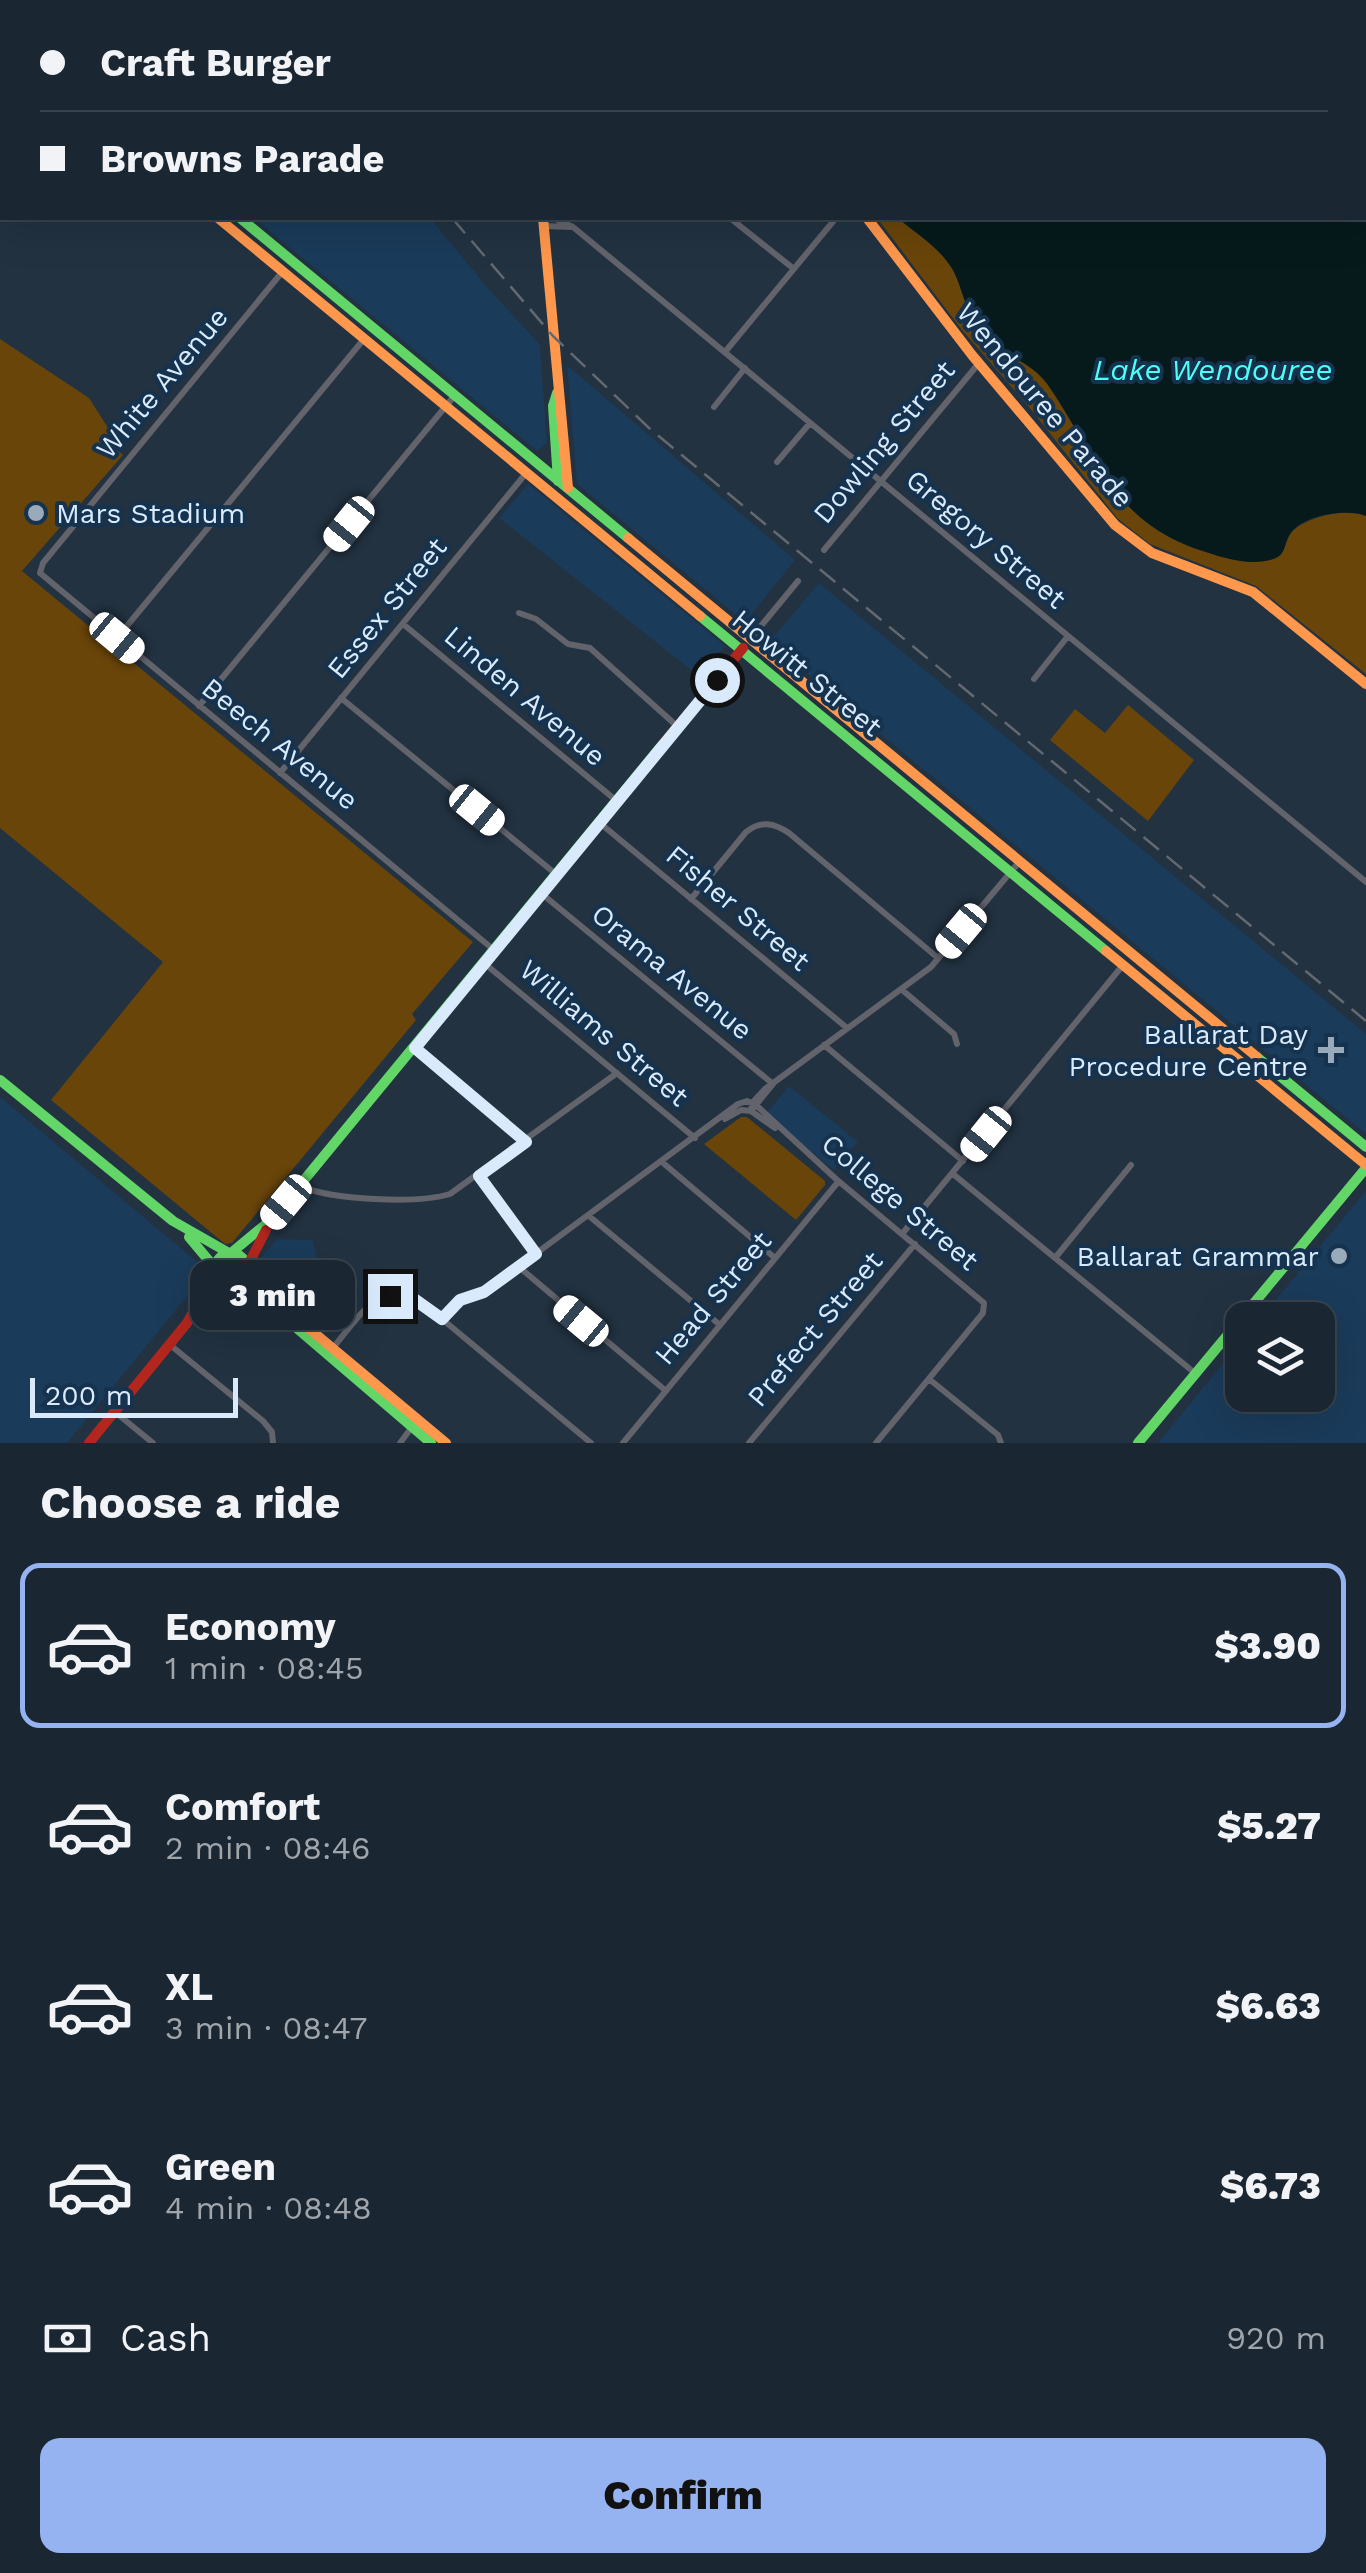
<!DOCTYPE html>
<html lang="en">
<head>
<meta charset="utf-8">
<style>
	body { margin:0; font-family:"Work Sans",sans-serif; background:#232e39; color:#f1f3f6; height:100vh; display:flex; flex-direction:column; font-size:38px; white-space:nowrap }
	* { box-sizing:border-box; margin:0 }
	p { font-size:32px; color:#9fa5ab }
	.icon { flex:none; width:55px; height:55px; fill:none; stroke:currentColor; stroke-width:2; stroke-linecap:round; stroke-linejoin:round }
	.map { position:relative; height:1443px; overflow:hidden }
	.side { display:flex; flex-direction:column; background:#1a2631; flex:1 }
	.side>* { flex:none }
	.hud { position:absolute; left:0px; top:0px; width:1368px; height:220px; box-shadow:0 10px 40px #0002,0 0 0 2px #38434d; display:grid; align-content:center; height:220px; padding:0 40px; background:#1a2631 }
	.controls { position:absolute; left:1225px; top:1302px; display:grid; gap:20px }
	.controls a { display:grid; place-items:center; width:110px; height:110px; border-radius:20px; background:#1a2631; box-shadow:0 10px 40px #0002,0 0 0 2px #38434d; font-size:50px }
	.scale { position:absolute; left:30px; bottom:25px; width:208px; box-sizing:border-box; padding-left:10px; border:5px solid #d9eafc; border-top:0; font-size:28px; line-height:35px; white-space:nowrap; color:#d9eafc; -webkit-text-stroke:8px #15324e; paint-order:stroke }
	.end { position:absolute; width:45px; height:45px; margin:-22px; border:12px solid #d9eafc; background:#111; box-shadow:0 0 0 5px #111 }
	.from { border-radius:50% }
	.bubble { position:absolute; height:70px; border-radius:20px; background:#1a2631; box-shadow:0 10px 40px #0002,0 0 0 2px #38434d; font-size:32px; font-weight:800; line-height:70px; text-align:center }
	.car { position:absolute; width:30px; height:60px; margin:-30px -15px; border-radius:12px; box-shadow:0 0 8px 2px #0007; background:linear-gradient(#fff 24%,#345 0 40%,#fff 0 76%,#345 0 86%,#fff 0) }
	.hud b { display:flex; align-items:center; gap:35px; height:95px; font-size:38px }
	.hud b+b { border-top:2px solid #38434d }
	.hud i { width:25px; height:25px; background:#f1f3f6 }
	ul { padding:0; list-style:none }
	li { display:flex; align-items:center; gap:30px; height:165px; margin:0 20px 15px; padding:0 20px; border:5px solid transparent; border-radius:20px }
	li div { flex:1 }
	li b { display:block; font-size:38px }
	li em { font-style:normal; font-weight:800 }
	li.active { border-color:#95b2f1 }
	li>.icon { width:90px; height:90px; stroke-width:1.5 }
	h2 { padding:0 40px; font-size:45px; line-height:120px }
	.pay { display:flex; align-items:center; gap:25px; height:110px; padding:0 40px; font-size:38px }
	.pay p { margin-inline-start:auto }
	.action { display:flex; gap:20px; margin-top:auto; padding:20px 40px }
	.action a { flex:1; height:115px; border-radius:20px; background:#95b2f1; color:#111; font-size:40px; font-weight:800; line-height:115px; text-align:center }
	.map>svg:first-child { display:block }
	.built { fill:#1a3b5a }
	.green { fill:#6a450a }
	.water { fill:#061a1b }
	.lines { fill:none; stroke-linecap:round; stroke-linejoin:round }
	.street { stroke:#63636c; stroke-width:6 }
	.fast { stroke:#63d668; stroke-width:10 }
	.slow { stroke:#ff974d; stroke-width:10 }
	.jam { stroke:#b3261e; stroke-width:10 }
	.rail { stroke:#636871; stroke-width:2.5; stroke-dasharray:20 10; stroke-linecap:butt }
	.route { stroke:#d9eafc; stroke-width:12 }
	.poi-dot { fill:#9ab; stroke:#15324e; stroke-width:4 }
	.labels { text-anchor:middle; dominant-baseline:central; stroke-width:8; stroke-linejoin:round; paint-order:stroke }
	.street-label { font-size:28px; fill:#d9eafc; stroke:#15324e }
	.poi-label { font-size:28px; fill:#d9eafc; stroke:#15324e; text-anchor:end }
	.water-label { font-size:30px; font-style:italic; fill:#4efff5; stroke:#15324e }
</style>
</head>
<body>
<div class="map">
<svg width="1366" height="1443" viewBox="0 0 1366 1443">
	<rect width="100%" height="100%" fill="#223241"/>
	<path class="built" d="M 254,218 L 430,218 L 487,287 L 540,345 L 547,443 L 537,451 Z
		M 567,365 L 795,560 L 745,622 L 577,484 Z
		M 528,484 L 725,646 L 700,677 L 499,518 Z
		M 819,583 L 1366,1034 L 1366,1134 L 769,642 Z
		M 789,1086 L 858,1142 L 834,1170 L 766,1114 Z
		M 0,1097 L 201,1265 L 202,1278 L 67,1443 L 0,1443 Z
		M 1366,1191 L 1366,1443 L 1158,1443 L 1242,1340 L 1242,1395 L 1318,1395 L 1318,1320 L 1259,1320 Z
		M 277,1239 L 313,1240 L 316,1256 L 353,1308 L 335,1329 L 329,1329 L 257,1270 L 256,1264 Z"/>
	<path class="green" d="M 877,218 L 898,218 C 914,232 937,246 949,264 C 958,275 961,293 968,306 C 974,319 986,331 995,342 C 1009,359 1032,362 1048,385 C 1097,457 1113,524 1206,552 C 1227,559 1251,566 1273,559 C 1289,554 1283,539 1294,530 C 1310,516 1347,508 1366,516 L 1366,674 L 1256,586 L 1150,544 L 1118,519 L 1029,407 L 962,330 Z
		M 0,339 L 89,398 L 117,442 L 114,447 L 123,455 L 22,571 L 473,942 L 412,1014 L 416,1020 L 232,1243 L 225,1244 L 51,1100 L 163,962 L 0,828 Z
		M 1128,705 L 1194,760 L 1148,821 L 1050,740 L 1075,709 L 1105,733 Z
		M 741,1117 L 747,1117 L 825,1181 L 825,1185 L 796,1220 L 704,1144 Z"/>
	<path class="water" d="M 795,0 L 1366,0 L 1366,516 C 1347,508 1299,515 1289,536 C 1283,546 1286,555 1273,559 C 1251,566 1227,559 1206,552 C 1112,523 1098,457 1048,385 C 1032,362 1009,359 995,342 C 986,331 974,319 967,306 C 961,293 958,275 949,264 C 937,246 914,232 898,218 L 1365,218 L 1365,2 Z"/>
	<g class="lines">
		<path class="street" d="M 355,0 L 356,2
			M 212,2 L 214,0
			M 654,2 L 656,0
			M 553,218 L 573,227 L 1366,882
			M 730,218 L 794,269
			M 543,226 L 572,227
			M 283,271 L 43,563 L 40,573 L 494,950
			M 725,352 L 836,218
			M 714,407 L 745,368
			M 777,462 L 810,423
			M 824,550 L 979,363
			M 519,613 L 536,619 L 568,644 L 590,648 L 678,727
			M 403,624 L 618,802
			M 117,638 L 364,339
			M 751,638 L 798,581
			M 1034,679 L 1068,636
			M 341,698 L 557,875
			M 199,706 L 455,395
			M 280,773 L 527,472
			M 601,824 L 847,1028
			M 542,894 L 773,1084
			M 691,899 L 746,832 C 761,820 774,823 789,833 L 938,958
			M 484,963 L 695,1138
			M 901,989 L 954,1034 L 957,1044
			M 824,1045 L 963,1161
			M 415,1047 L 525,1142
			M 751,1111 L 752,1103 L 765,1089 L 931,967 L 1020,861
			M 751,1111 L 775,1128
			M 725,1119 L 741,1110 L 751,1111 L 772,1085
			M 662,1162 L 775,1258
			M 953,1174 L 1196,1374
			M 479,1176 L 536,1254
			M 300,1186 C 332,1200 417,1204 450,1194 L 617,1073
			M 589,1216 L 720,1325
			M 902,1234 L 1123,965
			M 1055,1258 L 1131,1165
			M 519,1267 L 666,1391
			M 442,1319 L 591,1443
			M 169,1344 L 263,1421 L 272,1432 L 273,1443
			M 332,1349 C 371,1302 382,1272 442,1319 L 460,1300 L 488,1289 L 738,1104 L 747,1101 L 756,1105 L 836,1179 L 984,1303 L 983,1313 L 876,1443
			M 929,1379 L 998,1435 L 1001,1443
			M 115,1412 L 153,1443
			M 400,1443 L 418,1419
			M 623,1443 L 838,1182
			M 749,1443 L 915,1244"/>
		<path class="fast" d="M 42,2 L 43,0
			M 56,2 L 57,0
			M 0,36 L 2,39
			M 240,218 L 628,538
			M 557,393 L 553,406 L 558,481
			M 700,616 L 1106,951
			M 1257,1057 L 1366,1147
			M 0,1080 L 173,1221 L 229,1253
			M 189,1237 L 215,1268
			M 231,1253 L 272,1219 L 663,744
			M215 1269a16 16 0 1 1 32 0a16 16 0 1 1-32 0Z
			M 234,1284 L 265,1301 L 431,1443
			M 1138,1443 L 1366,1168"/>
		<path class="slow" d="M 573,0 L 573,2
			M 714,0 L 715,2
			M 0,21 L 2,23
			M 0,82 L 2,77
			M 0,109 L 2,104
			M 218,218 L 700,616
			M 543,218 L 568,488
			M 867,218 L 972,355 L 1115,525 L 1152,553 L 1253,592 L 1366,684
			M 628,538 L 1257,1057
			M 1106,951 L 1366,1165
			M 247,1269 L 263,1290 L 446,1443
			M 199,1310 L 231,1285"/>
		<path class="jam" d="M 563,2 L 564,0
			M 663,744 L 743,648
			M 247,1267 L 266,1230
			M 89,1443 L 187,1323 L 216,1271"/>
		<path class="rail" d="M 314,0 L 315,2
			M 452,218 L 553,336 L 649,428 L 1366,1021"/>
	</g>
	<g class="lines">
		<path class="route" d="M 390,1296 L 414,1299 L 442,1319 L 460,1300 L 484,1292 L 536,1254 L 479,1176 L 526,1142 L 415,1048 L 717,680"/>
	</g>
	<g class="poi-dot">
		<circle cx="36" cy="513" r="10"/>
		<path d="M1326 1035h10v10h10v10h-10v10h-10v-10h-10v-10h10z"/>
		<circle cx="1339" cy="1256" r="10"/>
	</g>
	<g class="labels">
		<g class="street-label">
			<text transform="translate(162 383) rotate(-50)">White Avenue</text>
			<text transform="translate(1045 405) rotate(50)">Wendouree Parade</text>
			<text transform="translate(884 442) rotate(-50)">Dowling Street</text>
			<text transform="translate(986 539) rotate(40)">Gregory Street</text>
			<text transform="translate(387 608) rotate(-51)">Essex Street</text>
			<text transform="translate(807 673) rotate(39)">Howitt Street</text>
			<text transform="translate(525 696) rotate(40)">Linden Avenue</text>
			<text transform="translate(280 744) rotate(39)">Beech Avenue</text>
			<text transform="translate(738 908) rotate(40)">Fisher Street</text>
			<text transform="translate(672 972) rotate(39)">Orama Avenue</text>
			<text transform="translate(604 1033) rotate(40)">Williams Street</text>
			<text transform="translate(900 1202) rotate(40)">College Street</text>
			<text transform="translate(713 1298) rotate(-50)">Head Street</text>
			<text transform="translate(815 1329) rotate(-50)">Prefect Street</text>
		</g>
		<g class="poi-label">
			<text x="56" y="513" text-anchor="start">Mars Stadium</text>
			<text x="1308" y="1034">Ballarat Day<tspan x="1308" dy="32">Procedure Centre</tspan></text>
			<text x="1319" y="1256">Ballarat Grammar</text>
		</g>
		<g class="water-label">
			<text x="1213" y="369">Lake Wendouree</text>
		</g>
	</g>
</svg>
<div class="controls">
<a><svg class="icon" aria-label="layers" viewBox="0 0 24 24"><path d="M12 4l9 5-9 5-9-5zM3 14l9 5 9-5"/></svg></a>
</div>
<div class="scale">200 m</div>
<i class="end from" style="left:717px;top:680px"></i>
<i class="end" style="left:390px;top:1296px"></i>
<div class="bubble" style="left:190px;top:1260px;width:165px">3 min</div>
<i class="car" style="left:349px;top:524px;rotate:219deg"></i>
<i class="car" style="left:117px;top:638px;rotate:130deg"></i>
<i class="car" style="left:477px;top:810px;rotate:129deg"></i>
<i class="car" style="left:961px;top:931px;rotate:220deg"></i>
<i class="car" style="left:986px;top:1134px;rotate:219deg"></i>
<i class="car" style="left:286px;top:1202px;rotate:220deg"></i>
<i class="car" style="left:581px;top:1321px;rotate:310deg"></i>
<div class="hud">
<b><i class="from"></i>Craft Burger</b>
<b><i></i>Browns Parade</b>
</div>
</div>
<section class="side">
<h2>Choose a ride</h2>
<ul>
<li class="active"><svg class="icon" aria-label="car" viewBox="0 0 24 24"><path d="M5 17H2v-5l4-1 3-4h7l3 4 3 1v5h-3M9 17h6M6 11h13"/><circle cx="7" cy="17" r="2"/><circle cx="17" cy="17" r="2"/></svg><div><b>Economy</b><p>1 min · 08:45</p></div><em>$3.90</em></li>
<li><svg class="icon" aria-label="car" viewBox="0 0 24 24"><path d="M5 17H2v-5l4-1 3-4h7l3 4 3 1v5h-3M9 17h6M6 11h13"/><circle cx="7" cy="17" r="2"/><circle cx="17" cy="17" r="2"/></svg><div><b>Comfort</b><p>2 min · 08:46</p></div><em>$5.27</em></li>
<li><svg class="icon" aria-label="car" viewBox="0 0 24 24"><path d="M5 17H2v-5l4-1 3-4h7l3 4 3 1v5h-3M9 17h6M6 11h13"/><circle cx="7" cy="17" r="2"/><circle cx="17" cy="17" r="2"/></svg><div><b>XL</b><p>3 min · 08:47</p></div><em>$6.63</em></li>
<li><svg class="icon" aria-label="car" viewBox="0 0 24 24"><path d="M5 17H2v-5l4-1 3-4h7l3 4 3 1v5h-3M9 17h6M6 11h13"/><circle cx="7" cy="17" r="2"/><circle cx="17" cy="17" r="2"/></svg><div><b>Green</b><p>4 min · 08:48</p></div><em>$6.73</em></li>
</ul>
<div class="pay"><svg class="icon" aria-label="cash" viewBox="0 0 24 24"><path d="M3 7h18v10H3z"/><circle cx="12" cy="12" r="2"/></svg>Cash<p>920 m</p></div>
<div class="action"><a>Confirm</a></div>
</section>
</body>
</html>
